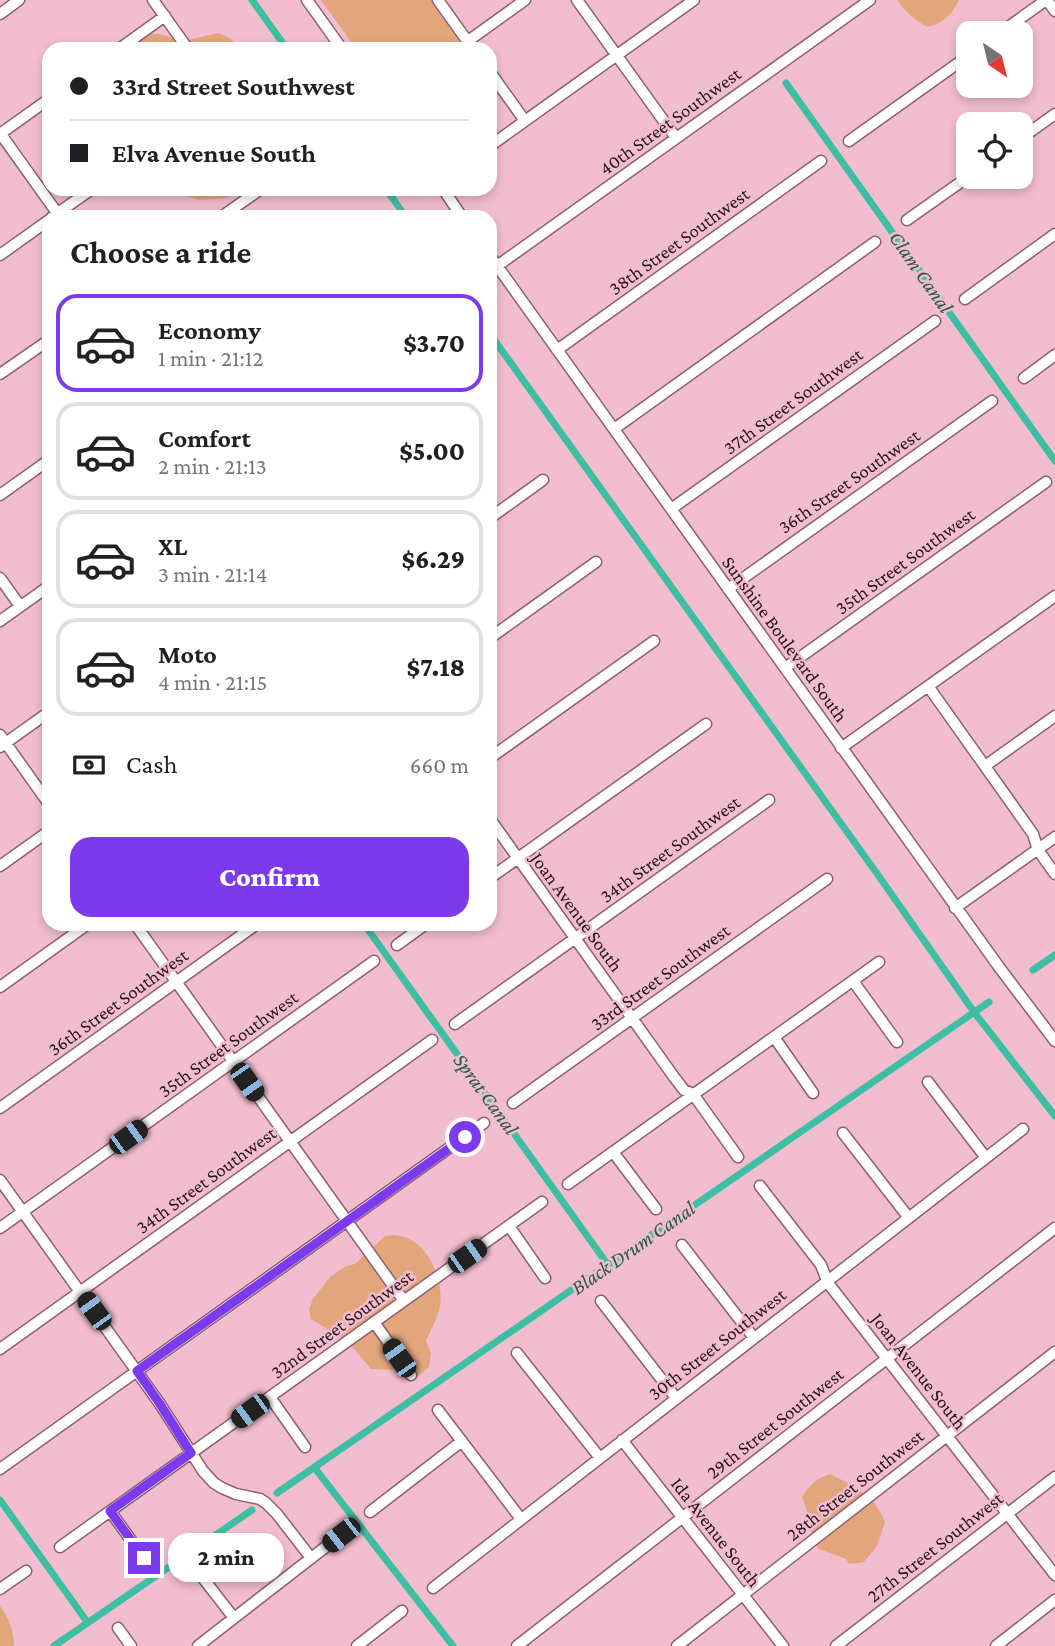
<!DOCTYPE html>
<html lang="en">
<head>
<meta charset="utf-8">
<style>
	body { margin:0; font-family:"Crimson Pro",serif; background:#f2f2f2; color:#202124; height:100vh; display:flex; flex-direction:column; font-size:26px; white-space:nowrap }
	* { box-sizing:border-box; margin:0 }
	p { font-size:23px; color:#757577 }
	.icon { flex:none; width:38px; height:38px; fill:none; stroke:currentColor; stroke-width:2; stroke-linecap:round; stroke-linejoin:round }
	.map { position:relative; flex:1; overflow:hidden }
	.drawer { position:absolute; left:42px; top:210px; width:455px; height:721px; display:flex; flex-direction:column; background:#fff; border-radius:21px; box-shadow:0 4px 10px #0003 }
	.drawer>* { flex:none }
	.banner { position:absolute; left:42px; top:42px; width:455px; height:154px; border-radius:21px; box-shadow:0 4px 10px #0003; display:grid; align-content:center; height:154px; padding:0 28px; background:#fff }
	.needle { width:46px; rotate:145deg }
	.controls { position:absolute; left:956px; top:21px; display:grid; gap:14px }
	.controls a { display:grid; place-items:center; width:77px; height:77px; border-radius:14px; background:#fff; box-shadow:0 4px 10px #0003; font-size:35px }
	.end { position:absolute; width:32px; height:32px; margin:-16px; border:9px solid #7c3aed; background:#fff; box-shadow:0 0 0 4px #fff }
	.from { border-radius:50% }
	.bubble { position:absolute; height:49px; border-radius:21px; background:#fff; box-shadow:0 4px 10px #0003; font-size:23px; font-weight:800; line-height:49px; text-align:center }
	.car { position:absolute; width:21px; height:42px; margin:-21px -10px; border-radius:9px; box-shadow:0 0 5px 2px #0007; background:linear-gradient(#222 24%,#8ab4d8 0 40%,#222 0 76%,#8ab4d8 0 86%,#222 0) }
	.banner b { display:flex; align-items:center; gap:24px; height:66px; font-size:26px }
	.banner b+b { border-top:2px solid #e0e0e0 }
	.banner i { width:18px; height:18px; background:#202124 }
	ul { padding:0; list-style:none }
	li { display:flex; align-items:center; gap:21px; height:98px; margin:0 14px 10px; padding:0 14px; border:4px solid #e0e0e0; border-radius:21px }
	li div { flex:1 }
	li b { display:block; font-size:26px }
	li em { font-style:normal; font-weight:800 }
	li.selected { border-color:#7c3aed }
	li>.icon { width:63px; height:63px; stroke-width:1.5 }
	h2 { padding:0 28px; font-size:32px; line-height:84px }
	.pay { display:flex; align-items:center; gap:18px; height:77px; padding:0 28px; font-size:26px }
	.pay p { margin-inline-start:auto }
	.action { display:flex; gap:14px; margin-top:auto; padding:14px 28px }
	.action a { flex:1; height:80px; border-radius:21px; background:#7c3aed; color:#fff; font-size:28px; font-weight:800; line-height:80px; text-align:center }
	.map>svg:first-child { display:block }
	.green { fill:#e3a67c }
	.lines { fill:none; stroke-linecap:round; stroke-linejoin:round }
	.canal { stroke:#3ebfa4; stroke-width:7 }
	.minor-casing { stroke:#8d5f6f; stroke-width:13 }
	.minor { stroke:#fff; stroke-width:10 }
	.route { stroke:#7c3aed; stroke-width:9 }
	.labels { text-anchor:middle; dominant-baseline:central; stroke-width:5; stroke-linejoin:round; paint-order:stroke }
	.street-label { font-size:19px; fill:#27141b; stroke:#f2bdcf }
	.water-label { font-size:21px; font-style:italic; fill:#265a4e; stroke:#f2bdcf }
</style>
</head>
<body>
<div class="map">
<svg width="1055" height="1646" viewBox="0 0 1055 1646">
	<rect width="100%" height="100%" fill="#f2bdcf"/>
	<path class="green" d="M 321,0 L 435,0 L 466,43 L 465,49 L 356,49 Z
		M 897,0 L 959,0 C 952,14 943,24 927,27 C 915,20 905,12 897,0 Z
		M 148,33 L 159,34 L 184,41 L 218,33 L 226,36 L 244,49 L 125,49 Z
		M 138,189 L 241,189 L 226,198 L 200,200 L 181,194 L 152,193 Z
		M 394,1235 C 426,1237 444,1276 440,1305 C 438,1318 431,1329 426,1341 L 431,1353 L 429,1367 L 417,1377 L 397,1370 L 371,1369 L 348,1342 L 311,1319 L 309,1309 L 313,1299 L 330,1277 L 346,1266 L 355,1264 L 385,1236 Z
		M 830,1474 C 854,1486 875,1495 885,1522 L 877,1546 L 864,1562 L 849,1564 L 846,1559 L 819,1549 L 812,1540 L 810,1520 L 802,1497 C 809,1486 816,1478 830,1474 Z
		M 0,1606 C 9,1617 14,1632 14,1646 L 0,1646 Z"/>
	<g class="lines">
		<path class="canal" d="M 252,0 L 287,49
			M 786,83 L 1055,461
			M 386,189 L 406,217
			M 490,334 L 878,875 L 974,1012 L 1055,1116
			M 364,924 L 608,1265
			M 1033,970 L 1055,955
			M 314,1467 L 453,1646
			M 277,1493 L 989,1002
			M 0,1500 L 88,1623
			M 54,1646 L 252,1510"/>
		<defs>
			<path id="minor" d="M 153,0 L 188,49
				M 307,0 L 342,49
				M 438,0 L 473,49
				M 577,0 L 676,138
				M 1047,0 L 1055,11
				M 0,14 L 19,0
				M 1000,33 L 1046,0
				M 468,41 L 525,0
				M 119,49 L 165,16
				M 490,72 L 525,121
				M 0,133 L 60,217
				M 0,134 L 49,99
				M 1020,139 L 1055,114
				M 849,141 L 968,56
				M 490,146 L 694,0
				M 443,189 L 462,217
				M 52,217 L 92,189
				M 221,217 L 261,189
				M 907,220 L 968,177
				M 0,255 L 49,220
				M 490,256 L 999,967 L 1055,1041
				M 490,271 L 870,0
				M 965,299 L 1055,234
				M 557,350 L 821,161
				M 0,374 L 49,340
				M 1024,378 L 1055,355
				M 614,429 L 875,242
				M 0,495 L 49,460
				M 671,509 L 935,321
				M 490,518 L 543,480
				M 0,578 L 20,606
				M 728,589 L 992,401
				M 0,621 L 49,586
				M 490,638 L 596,562
				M 785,668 L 1046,482
				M 928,686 L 1033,834 L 1038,850 L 1055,874
				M 0,735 L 49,804
				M 0,747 L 49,712
				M 841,748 L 1055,596
				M 490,758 L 654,641
				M 985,766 L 1055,716
				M 490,819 L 674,1077 L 684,1090 L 693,1094 L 738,1157
				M 0,866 L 49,831
				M 490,878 L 706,724
				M 955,908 L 1055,837
				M 135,924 L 404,1301
				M 397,945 L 426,924
				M 853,981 L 897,1042
				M 0,987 L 88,924
				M 455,1024 L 769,800
				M 774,1037 L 813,1093
				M 928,1082 L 986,1158
				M 513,1103 L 827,879
				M 0,1108 L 257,924
				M 843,1133 L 909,1218
				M 613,1152 L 656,1209
				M 0,1180 L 160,1404 L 203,1471 L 214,1483 L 222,1488 L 236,1494 L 260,1499 L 266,1503 L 277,1514 L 311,1558
				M 568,1184 L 879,962
				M 760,1186 L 821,1265 L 828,1283 L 1055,1575
				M 509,1226 L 545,1278
				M 0,1228 L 374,961
				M 682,1245 L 754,1338
				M 601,1301 L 676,1398
				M 374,1322 L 411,1375
				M 0,1349 L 432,1040
				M 517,1353 L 600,1458
				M 270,1397 L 305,1447
				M 438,1410 L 521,1519
				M 622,1440 L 783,1646
				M 0,1469 L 484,1123
				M 110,1511 L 144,1558
				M 370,1512 L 462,1441
				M 60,1547 L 542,1202
				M 199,1573 L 234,1618
				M 433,1588 L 1023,1129
				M 0,1589 L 26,1571
				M 118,1628 L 131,1646
				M 198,1646 L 341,1535
				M 357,1646 L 402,1611
				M 517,1646 L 1055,1228
				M 677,1646 L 1055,1352
				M 836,1646 L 1055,1477
				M 996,1646 L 1055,1600"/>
		</defs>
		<use href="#minor" class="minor-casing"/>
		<use href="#minor" class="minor"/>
	</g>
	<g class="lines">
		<path class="route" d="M 144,1558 L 110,1511 L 191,1453 L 160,1404 L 137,1371 L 465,1137"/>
	</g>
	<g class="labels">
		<g class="street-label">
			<text transform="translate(670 121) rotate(-36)">40th Street Southwest</text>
			<text transform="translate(679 241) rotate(-36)">38th Street Southwest</text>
			<text transform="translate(793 401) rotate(-36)">37th Street Southwest</text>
			<text transform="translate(849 481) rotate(-35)">36th Street Southwest</text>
			<text transform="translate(905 561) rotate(-36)">35th Street Southwest</text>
			<text transform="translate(785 639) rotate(54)">Sunshine Boulevard South</text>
			<text transform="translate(670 849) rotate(-36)">34th Street Southwest</text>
			<text transform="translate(577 912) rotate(54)">Joan Avenue South</text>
			<text transform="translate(660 977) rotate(-36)">33rd Street Southwest</text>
			<text transform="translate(118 1002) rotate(-36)">36th Street Southwest</text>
			<text transform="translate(228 1044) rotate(-36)">35th Street Southwest</text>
			<text transform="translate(206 1180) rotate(-36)">34th Street Southwest</text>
			<text transform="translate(342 1324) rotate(-36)">32nd Street Southwest</text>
			<text transform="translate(717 1344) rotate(-38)">30th Street Southwest</text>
			<text transform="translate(919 1371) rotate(52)">Joan Avenue South</text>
			<text transform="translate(775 1423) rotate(-38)">29th Street Southwest</text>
			<text transform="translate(855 1485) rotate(-38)">28th Street Southwest</text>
			<text transform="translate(716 1532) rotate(52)">Ida Avenue South</text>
			<text transform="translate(935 1547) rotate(-38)">27th Street Southwest</text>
		</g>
		<g class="water-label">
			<text transform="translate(921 272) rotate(55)">Clam Canal</text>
			<text transform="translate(486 1094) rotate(54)">Sprat Canal</text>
			<text transform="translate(633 1248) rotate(-35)">Black Drum Canal</text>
		</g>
	</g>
</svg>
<div class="controls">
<a><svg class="needle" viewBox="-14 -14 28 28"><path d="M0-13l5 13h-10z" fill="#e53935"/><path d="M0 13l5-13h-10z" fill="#757577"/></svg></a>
<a><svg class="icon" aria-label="locate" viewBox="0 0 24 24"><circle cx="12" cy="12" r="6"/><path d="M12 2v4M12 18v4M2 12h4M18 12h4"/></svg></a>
</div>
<i class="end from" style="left:465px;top:1137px"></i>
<i class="end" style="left:144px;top:1558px"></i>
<div class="bubble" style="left:168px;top:1533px;width:116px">2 min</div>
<i class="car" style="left:247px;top:1082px;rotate:145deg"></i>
<i class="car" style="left:128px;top:1137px;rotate:54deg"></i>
<i class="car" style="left:467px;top:1256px;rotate:55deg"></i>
<i class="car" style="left:94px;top:1311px;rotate:324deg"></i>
<i class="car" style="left:399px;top:1358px;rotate:325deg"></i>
<i class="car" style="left:250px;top:1411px;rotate:234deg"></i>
<i class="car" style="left:341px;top:1535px;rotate:232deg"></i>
<div class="banner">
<b><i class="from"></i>33rd Street Southwest</b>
<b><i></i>Elva Avenue South</b>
</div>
<section class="drawer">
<h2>Choose a ride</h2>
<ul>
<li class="selected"><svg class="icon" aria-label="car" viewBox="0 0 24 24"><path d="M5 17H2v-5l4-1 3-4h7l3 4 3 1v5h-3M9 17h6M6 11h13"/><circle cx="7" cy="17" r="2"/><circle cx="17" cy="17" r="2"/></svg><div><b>Economy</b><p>1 min · 21:12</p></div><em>$3.70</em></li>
<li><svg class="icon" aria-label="car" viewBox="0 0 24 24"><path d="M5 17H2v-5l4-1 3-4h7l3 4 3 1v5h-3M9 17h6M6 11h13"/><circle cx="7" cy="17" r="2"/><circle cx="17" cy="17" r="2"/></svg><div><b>Comfort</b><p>2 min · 21:13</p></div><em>$5.00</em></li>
<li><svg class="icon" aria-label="car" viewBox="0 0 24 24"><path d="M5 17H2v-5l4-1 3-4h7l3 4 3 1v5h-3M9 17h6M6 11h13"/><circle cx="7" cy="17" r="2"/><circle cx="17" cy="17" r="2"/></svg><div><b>XL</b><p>3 min · 21:14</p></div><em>$6.29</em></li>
<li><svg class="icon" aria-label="car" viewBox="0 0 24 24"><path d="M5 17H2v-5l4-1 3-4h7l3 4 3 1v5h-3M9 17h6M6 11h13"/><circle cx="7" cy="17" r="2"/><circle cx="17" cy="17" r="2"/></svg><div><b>Moto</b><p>4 min · 21:15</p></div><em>$7.18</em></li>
</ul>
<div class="pay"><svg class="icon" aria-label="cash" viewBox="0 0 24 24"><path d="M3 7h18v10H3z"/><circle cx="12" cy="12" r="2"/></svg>Cash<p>660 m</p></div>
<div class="action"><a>Confirm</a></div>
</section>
</div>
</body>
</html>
